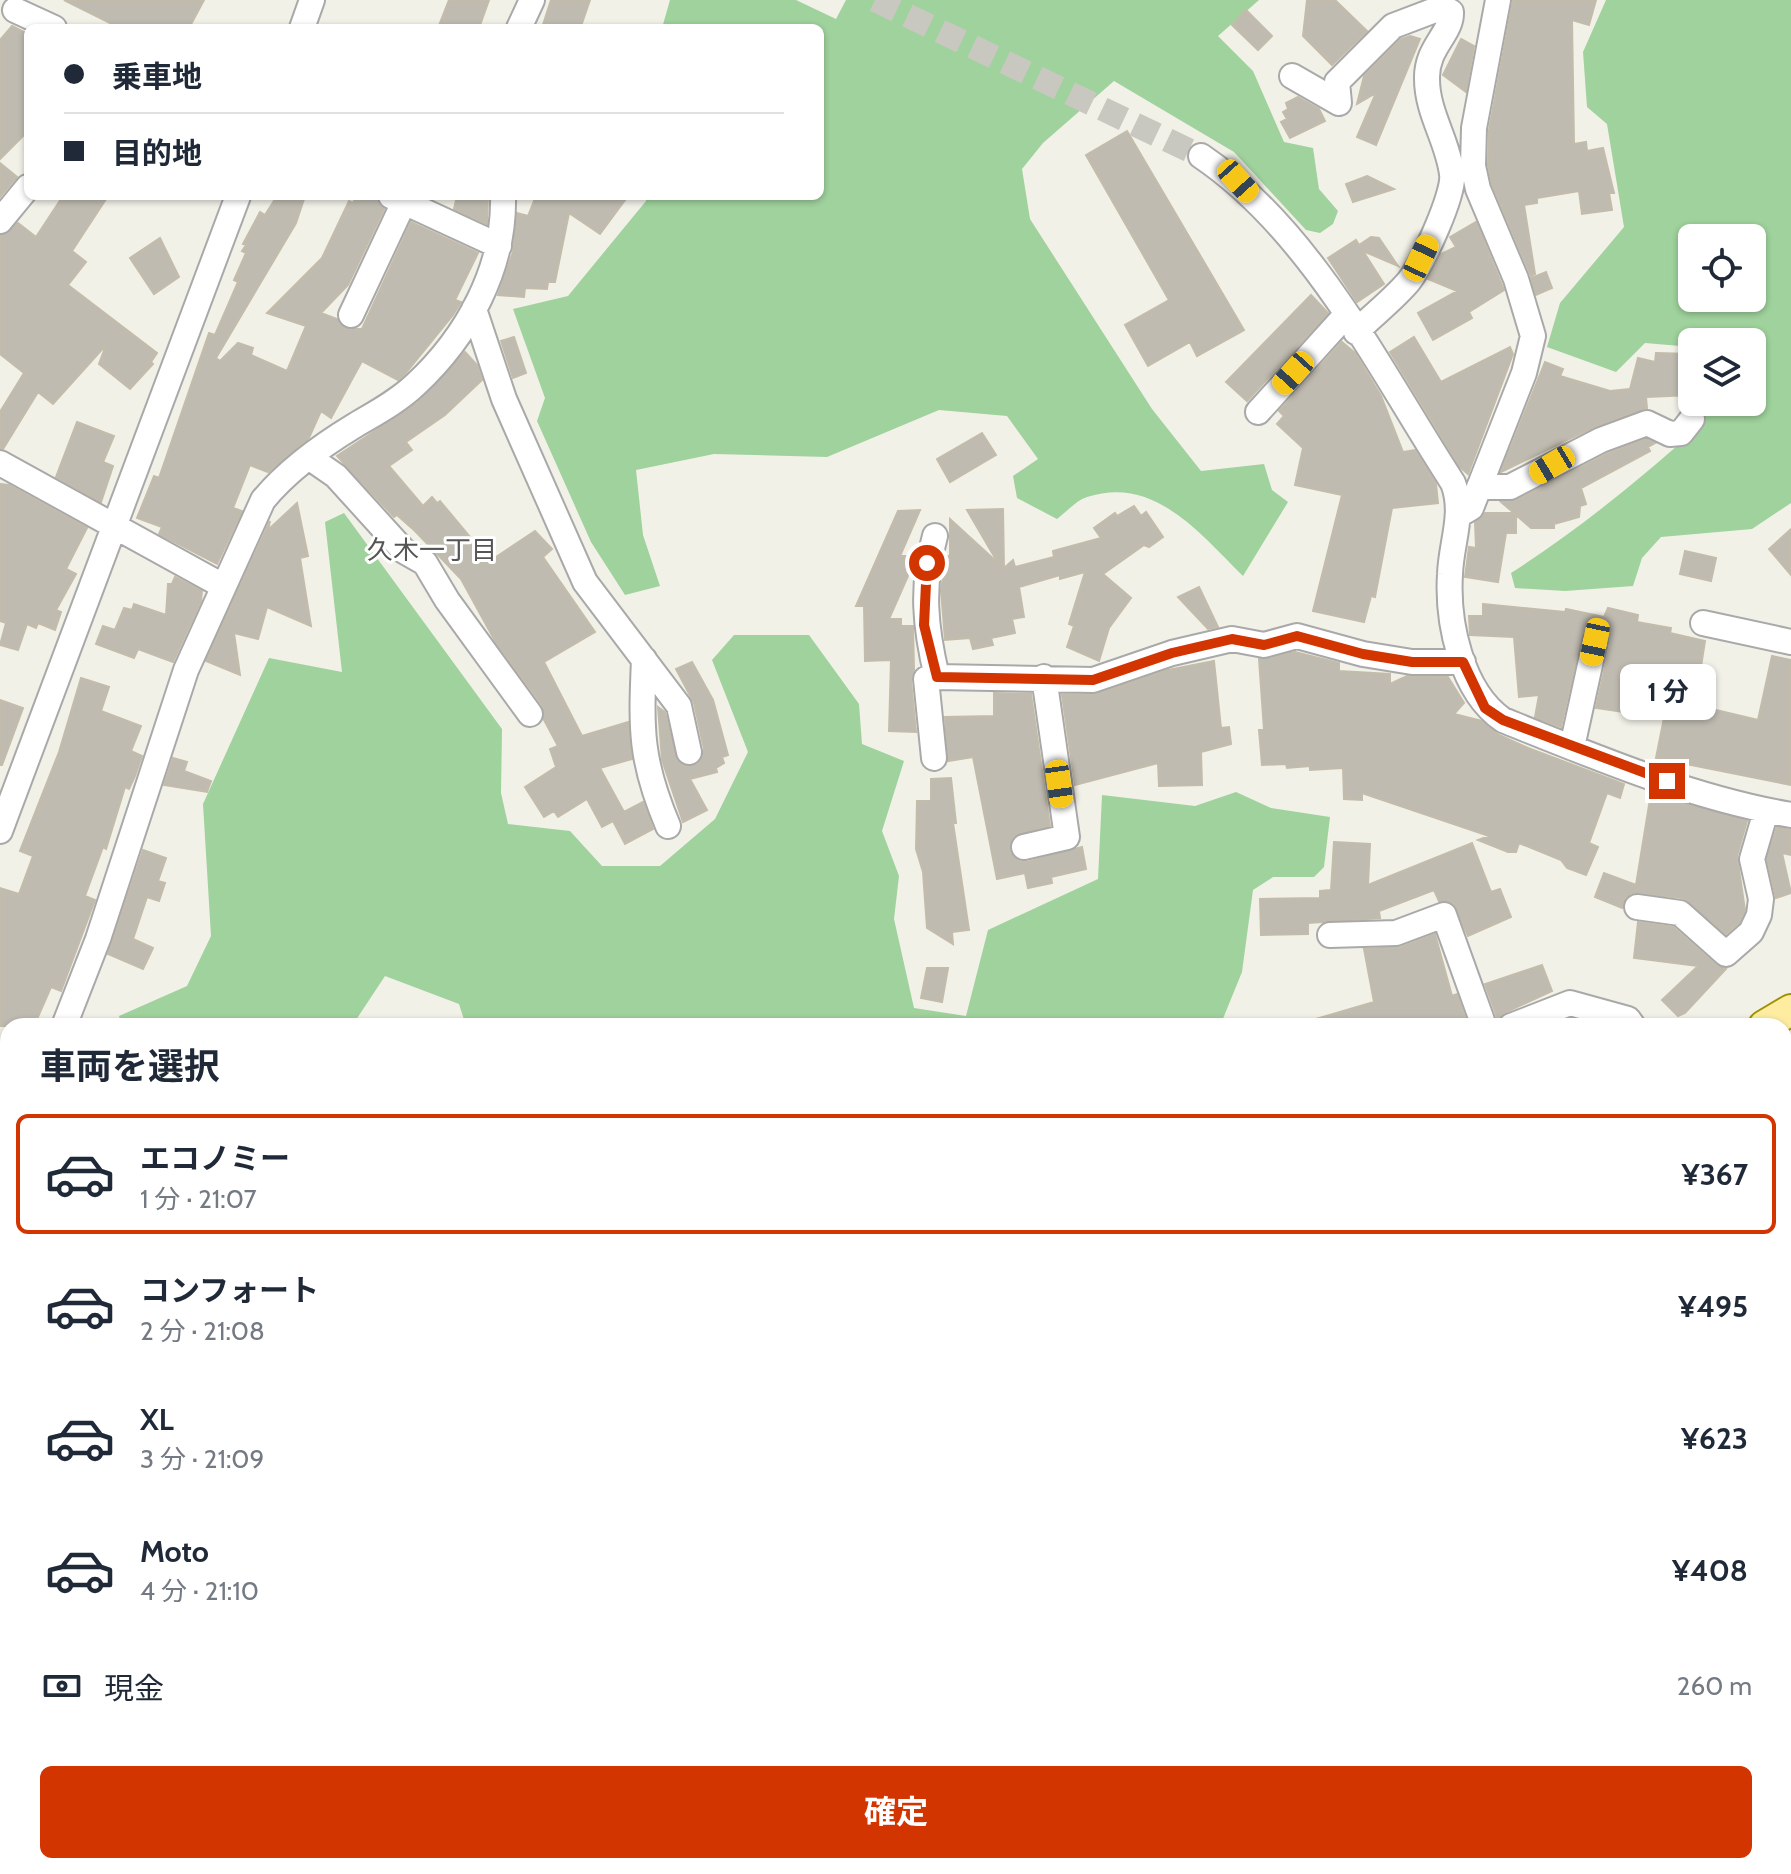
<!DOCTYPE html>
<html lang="ja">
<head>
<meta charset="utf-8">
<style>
	body { margin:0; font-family:Cabin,"Noto Sans JP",sans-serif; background:#f6f6f7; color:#1f2937; height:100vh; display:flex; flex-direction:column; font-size:30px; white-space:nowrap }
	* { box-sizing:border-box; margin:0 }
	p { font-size:26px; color:#747a83 }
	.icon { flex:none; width:44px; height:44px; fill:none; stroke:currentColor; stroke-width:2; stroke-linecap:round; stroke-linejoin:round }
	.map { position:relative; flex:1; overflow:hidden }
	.drawer { position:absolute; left:0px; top:1018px; width:1792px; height:856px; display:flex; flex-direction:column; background:#fff; border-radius:24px 24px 0 0; box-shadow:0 2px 6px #0004 }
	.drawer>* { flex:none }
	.hud { position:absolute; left:24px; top:24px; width:800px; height:176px; border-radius:12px; box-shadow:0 2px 6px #0004; display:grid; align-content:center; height:176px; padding:0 40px; background:#fff }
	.controls { position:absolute; left:1678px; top:224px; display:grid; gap:16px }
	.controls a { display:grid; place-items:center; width:88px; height:88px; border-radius:12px; background:#fff; box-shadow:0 2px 6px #0004; font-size:40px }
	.end { position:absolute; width:36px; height:36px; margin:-18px; border:10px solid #d33500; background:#fff; box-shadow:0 0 0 4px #fff }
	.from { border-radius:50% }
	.bubble { position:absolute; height:56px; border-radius:12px; background:#fff; box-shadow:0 2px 6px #0004; font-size:26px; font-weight:700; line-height:56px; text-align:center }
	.car { position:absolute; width:24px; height:48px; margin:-24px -12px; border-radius:10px; box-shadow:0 0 6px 2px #0007; background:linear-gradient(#f5c518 24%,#345 0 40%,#f5c518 0 76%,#345 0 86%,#f5c518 0) }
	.hud b { display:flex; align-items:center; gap:28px; height:76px; font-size:30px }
	.hud b+b { border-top:2px solid #e0e1e3 }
	.hud i { width:20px; height:20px; background:#1f2937 }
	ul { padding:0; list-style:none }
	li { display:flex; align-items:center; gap:24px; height:120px; margin:0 16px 12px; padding:0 24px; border:4px solid transparent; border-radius:12px }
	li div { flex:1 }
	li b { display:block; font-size:30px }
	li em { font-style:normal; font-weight:700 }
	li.on { border-color:#d33500 }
	li>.icon { width:72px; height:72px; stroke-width:1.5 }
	h2 { padding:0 40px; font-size:36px; line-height:96px }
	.pay { display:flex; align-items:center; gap:20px; height:88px; padding:0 40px; font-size:30px }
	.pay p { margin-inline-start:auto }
	.cta { display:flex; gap:16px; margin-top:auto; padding:16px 40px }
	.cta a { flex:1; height:92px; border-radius:12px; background:#d33500; color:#fff; font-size:32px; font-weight:700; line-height:92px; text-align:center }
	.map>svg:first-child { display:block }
	.forest { fill:#9fd29c; fill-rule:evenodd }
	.building { fill:#bfbbb1; stroke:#c4bcaa; stroke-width:2 }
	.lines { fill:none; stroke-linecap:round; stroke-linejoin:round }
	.minor-tunnel { stroke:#c8c8c0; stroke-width:24; stroke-dasharray:24 12; stroke-linecap:butt }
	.minor-casing { stroke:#a9a9a9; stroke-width:28 }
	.major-casing { stroke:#9f9200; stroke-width:34 }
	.path { stroke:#fca16f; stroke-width:4; stroke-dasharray:4 4; stroke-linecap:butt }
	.minor { stroke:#fff; stroke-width:24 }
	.major { stroke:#feeda1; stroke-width:30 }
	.rail-casing { stroke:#707070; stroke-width:9 }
	.rail { stroke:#fff; stroke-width:6; stroke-dasharray:18; stroke-linecap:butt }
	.route { stroke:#d33500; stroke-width:10 }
	.labels { text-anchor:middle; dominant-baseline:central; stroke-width:6; stroke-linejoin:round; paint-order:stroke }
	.neighbourhood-label { font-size:26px; fill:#555; stroke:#fff }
</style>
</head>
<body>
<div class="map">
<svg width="1791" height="1874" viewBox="0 0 1791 1874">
	<rect width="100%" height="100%" fill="#f2f1e8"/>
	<path class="forest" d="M 670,0 L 796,0 L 836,19 L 846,0 L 1259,0 L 1218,36 L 1253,71 L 1284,142 L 1313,148 L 1319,189 L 1338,211 L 1333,224 L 1320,233 L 1306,230 L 1234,152 L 1114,81 L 1043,143 L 1022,169 L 1030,219 L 1152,409 L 1201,471 L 1264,464 L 1272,490 L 1288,502 L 1243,576 C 1200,534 1155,475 1087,497 C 1077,500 1066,512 1057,519 L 1017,498 L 1013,476 L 1038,459 L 1007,416 L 939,410 L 827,457 L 714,454 L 636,470 L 643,535 L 660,586 L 625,595 L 591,542 L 537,421 L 545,398 L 513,309 L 568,296 L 646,201 L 646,196 L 820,196 L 820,28 L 662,28 Z
		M 1606,0 L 1791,0 L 1791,503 L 1752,529 L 1661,537 L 1642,558 L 1633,586 L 1565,591 L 1515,588 L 1511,573 C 1580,529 1644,476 1705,421 L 1706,402 L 1752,402 L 1752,342 L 1692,342 L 1692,347 L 1645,343 L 1616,372 L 1547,347 L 1560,303 L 1624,227 L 1607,124 L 1587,107 L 1583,52 ZM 1692,238 L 1752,238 L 1752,298 L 1692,298 Z
		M 344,513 L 502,729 L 501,793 L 508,824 L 570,831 L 602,866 L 660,866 L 715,819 L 748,752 L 712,660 L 734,635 L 809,635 L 859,704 L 862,744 L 904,761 L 882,831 L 899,876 L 894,919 L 914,1008 L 966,1016 L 988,930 L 1098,879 L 1102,795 L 1195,806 L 1236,792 L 1271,808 L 1330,817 L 1324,867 L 1314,877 L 1273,877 L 1253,890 L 1242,972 L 1220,1026 L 466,1026 L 459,1004 L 385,976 L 352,1026 L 122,1026 L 119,1016 L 187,986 L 211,936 L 203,804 L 269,658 L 342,672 L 325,522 Z"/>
	<path class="building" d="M 64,0 L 204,0 L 189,28 L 120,28 Z
		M 449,0 L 489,0 L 479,28 L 438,28 Z
		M 551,0 L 590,0 L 581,26 L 542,28 Z
		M 1307,0 L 1335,0 L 1367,31 L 1332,65 L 1303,36 Z
		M 1513,0 L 1596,0 L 1589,25 L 1572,20 L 1574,144 L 1586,142 L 1587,151 L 1603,148 L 1614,193 L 1609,193 L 1612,210 L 1582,214 L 1579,191 L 1537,198 L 1537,203 L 1524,205 L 1535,274 L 1531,276 L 1492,184 L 1488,165 L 1489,130 Z
		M 1246,10 L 1272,36 L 1258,50 L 1232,25 Z
		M 12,26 L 28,34 L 28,131 L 0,159 L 0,40 Z
		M 1410,36 L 1420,39 L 1376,145 L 1357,137 L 1376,93 L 1357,104 L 1364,76 L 1401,39 Z
		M 1461,39 L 1474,46 L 1466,92 L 1443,75 Z
		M 1298,97 L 1319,109 L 1325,121 L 1290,138 L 1281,122 L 1287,119 L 1283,112 L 1288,109 L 1286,103 Z
		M 1127,131 L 1244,330 L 1197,356 L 1190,342 L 1148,366 L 1125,325 L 1169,300 L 1086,155 Z
		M 0,163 L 17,177 L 0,197 Z
		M 1367,176 L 1394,189 L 1353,202 L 1346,184 Z
		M 63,196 L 108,196 L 72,251 L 86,262 L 68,285 L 157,353 L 151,362 L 153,364 L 130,389 L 99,364 L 106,345 L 53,404 L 38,392 L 3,449 L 0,448 L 0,412 L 24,373 L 0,354 L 0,236 L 18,223 L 36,237 Z
		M 277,196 L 305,196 L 296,223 L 216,358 L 220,361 L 238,343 L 253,348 L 251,355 L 287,371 L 306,326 L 267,313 L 322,258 L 349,201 L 353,203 L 357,196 L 376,198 L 384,209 L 348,285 L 321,313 L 337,319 L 345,329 L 362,329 L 411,222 L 478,253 L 455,300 L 461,302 L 453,315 L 405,374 L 398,380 L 362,361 L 331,418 L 321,411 L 309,438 L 268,472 L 250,465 L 233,508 L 242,511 L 217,564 L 159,534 L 162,527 L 137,518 L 154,476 L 159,478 L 209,333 L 215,335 L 238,282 L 234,280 L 246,253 L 242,251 L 246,245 L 243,244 L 260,212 L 265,215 Z
		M 457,196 L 488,196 L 487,224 L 454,209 Z
		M 536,196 L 628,196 L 600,234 L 569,213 L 555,282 L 548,282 L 547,289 L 525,288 L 524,297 L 498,295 L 513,252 L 517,213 L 528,216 Z
		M 1476,222 L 1504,290 L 1469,312 L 1472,318 L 1433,340 L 1418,313 L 1457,291 L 1428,279 L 1441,254 L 1456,247 L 1450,237 Z
		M 1371,237 L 1379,238 L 1398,266 L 1363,251 L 1384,284 L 1357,302 L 1328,258 L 1356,240 L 1359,245 Z
		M 160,238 L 179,277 L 154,294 L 130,258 Z
		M 1546,272 L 1552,288 L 1536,295 L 1531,278 Z
		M 1311,295 L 1328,313 L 1247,401 L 1226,382 Z
		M 514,337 L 526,373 L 513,378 L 501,341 Z
		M 1414,337 L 1441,382 L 1510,347 L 1513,354 L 1468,474 L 1460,467 L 1390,352 Z
		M 1342,342 L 1355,353 L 1381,396 L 1403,452 L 1415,450 L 1436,484 L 1438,503 L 1392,508 L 1375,597 L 1371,596 L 1364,622 L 1313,611 L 1342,495 L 1295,485 L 1303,448 L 1277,424 L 1284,416 L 1279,411 Z
		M 465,352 L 477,365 L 482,380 L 445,415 L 406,442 L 412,450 L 389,466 L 423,506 L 432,497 L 437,503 L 440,501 L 490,561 L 535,531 L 552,549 L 543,557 L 595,632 L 544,662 L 582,736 L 628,722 L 632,759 L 600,768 L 624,812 L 643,802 L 653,829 L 625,844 L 613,821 L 602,827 L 587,799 L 558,817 L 554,811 L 544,817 L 525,787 L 556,767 L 550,749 L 558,746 L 544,720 L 542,705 L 495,641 L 461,579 L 415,531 L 397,515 L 394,517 L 337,456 L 417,403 Z
		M 1656,353 L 1692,354 L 1692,395 L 1646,397 L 1647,408 L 1596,426 L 1501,472 L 1545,362 L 1563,369 L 1560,376 L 1610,391 L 1630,389 L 1638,358 L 1655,362 Z
		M 77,422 L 114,436 L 103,462 L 113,466 L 101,502 L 56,477 Z
		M 982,433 L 996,455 L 950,482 L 937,459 Z
		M 1646,439 L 1655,443 L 1648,447 L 1650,451 L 1581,488 L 1586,504 L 1580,506 L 1579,517 L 1554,524 L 1554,528 L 1531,528 L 1516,515 L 1516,533 L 1506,533 L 1498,582 L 1465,577 L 1469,547 L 1476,548 L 1475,523 L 1485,513 L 1514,513 L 1501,502 L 1517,500 L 1607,454 Z
		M 0,484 L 9,485 L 87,528 L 66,569 L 76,574 L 56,610 L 61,612 L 55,630 L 38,623 L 36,628 L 27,624 L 18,650 L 0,645 L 6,623 L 0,621 Z
		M 297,503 L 308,556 L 300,558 L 311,626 L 267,607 L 258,639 L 234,633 L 240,675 L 206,661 L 270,521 L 268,530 Z
		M 1134,506 L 1141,516 L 1146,512 L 1163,537 L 1149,547 L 1144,545 L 1103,574 L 1131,598 L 1109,628 L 1099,661 L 1067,647 L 1074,626 L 1069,624 L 1085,572 L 1060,579 L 1060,575 L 1019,587 L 1024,617 L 1012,619 L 1015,633 L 991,638 L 993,645 L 973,649 L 970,638 L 945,640 L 941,590 L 946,556 L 950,556 L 950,519 L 998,563 L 967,510 L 1003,509 L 1004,568 L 1013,560 L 1015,567 L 1054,557 L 1053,551 L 1101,538 L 1094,528 L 1115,513 L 1117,516 Z
		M 920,510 L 900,556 L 915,556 L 915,560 L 889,619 L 901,619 L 901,626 L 913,626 L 914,670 L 911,681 L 916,732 L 889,731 L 891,660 L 865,661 L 864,606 L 856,606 L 898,511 Z
		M 1791,529 L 1791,575 L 1769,549 Z
		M 1685,551 L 1716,558 L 1711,581 L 1680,574 Z
		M 175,577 L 202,591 L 201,601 L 173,662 L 138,649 L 134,658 L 96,644 L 103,626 L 115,630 L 124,608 L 132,610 L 134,604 L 166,615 L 168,584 L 172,584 Z
		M 1199,587 L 1218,627 L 1208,629 L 1178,597 Z
		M 1483,604 L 1565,612 L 1566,609 L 1604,617 L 1608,608 L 1638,615 L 1637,622 L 1671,628 L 1670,633 L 1705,641 L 1695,705 L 1758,720 L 1772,656 L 1791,660 L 1791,785 L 1656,758 L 1664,718 L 1596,708 L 1610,644 L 1606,632 L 1599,628 L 1590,628 L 1581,638 L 1561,727 L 1535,717 L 1539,695 L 1519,697 L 1514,637 L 1470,635 L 1469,616 L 1483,616 Z
		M 1295,652 L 1339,663 L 1339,671 L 1390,674 L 1390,684 L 1407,676 L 1448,677 L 1464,703 L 1454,714 L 1482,721 L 1497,734 L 1528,748 L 1624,784 L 1620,798 L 1607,793 L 1589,843 L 1598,847 L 1586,875 L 1567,868 L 1561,860 L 1519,843 L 1516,852 L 1508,852 L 1478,840 L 1489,836 L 1362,793 L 1362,800 L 1344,799 L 1343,768 L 1310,770 L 1310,766 L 1287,768 L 1286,764 L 1262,765 L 1259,730 L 1264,730 L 1259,659 Z
		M 1214,661 L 1221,728 L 1229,727 L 1231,744 L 1201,752 L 1202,785 L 1159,786 L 1158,763 L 1075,785 L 1062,695 L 1097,694 L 1168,670 Z
		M 692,662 L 713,700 L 728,755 L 722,757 L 724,763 L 716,768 L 717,772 L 690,779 L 707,810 L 683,822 L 662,760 L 658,707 L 665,712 L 677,761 L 685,766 L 698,764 L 704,749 L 694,703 L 676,669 Z
		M 81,678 L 109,687 L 101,711 L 141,726 L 131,751 L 142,756 L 135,776 L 129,789 L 125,787 L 106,849 L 103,847 L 85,896 L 95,900 L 61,991 L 51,987 L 34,1026 L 0,1026 L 0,888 L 19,894 L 33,856 L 20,851 L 59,752 Z
		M 994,693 L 1031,694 L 1050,826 L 1014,836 L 1010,851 L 1019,861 L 1027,862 L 1082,847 L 1086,869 L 1051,877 L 1052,883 L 1028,888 L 1025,873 L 997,879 L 973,757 L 948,761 L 945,717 L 994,716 Z
		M 0,700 L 23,708 L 2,765 L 0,765 Z
		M 173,758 L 187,762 L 184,771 L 211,781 L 207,792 L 164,785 Z
		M 951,778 L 956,823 L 953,823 L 969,930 L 952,932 L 953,944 L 927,928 L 923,872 L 916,849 L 917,801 L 931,801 L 931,779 Z
		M 1651,793 L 1747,821 L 1737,856 L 1745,910 L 1739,923 L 1726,934 L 1682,898 L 1632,893 L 1625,898 L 1622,908 L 1595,897 L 1604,873 L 1636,885 Z
		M 1777,827 L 1791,830 L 1791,855 L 1782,853 L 1791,893 L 1776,898 L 1767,859 Z
		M 1334,842 L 1370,844 L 1368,885 L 1472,843 L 1491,892 L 1500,889 L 1511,917 L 1468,936 L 1454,904 L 1439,901 L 1434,890 L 1379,911 L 1380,918 L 1308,923 L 1308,934 L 1261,935 L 1260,899 L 1320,898 L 1320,891 L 1331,890 Z
		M 143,850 L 166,858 L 158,881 L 165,883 L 159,901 L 147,897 L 133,939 L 153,948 L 143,969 L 108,954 Z
		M 1638,922 L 1673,927 L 1716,965 L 1726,969 L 1685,1013 L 1678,1016 L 1662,1000 L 1698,966 L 1634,958 Z
		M 1435,934 L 1452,996 L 1457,994 L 1468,1026 L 1310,1026 L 1309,1021 L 1374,1002 L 1364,949 L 1401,947 Z
		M 1542,965 L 1552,991 L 1506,1012 L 1498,1020 L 1485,984 Z
		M 927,968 L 948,968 L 942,1002 L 921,998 Z"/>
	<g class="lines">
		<path class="minor-tunnel" d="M 875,0 L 1201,156"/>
		<defs>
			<path id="minor" d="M 15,10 L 54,28
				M 302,28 L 312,0
				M 519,28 L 532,0
				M 1292,76 L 1339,103 L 1337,82 L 1393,26 L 1443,7 L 1451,12 C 1452,34 1426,47 1427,79 C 1427,113 1448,141 1452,174 C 1455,194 1422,264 1409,281 C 1394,299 1373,315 1356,332
				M 1201,156 C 1312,231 1381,372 1453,483 C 1465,513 1451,543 1450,574 C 1447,622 1461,691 1503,720 C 1595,757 1692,798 1791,815
				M 391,196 L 499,246
				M 0,221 L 28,187
				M 474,309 L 504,399 L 585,582 L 679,706 L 689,752
				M 351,315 L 404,202
				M 1258,412 L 1345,316
				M 310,458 L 336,476 L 404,551 L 425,563 L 447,600 L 530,714
				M 0,463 L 223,586
				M 1479,487 L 1510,487 L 1601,440 L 1647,423 L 1670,434 L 1681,433 L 1692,419
				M 1459,515 L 1471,508 L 1524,373 L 1533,336 L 1516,279 L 1478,189 L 1473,166 L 1474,128 L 1498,0
				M 1703,623 L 1791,642
				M 644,659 C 641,729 640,760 668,826
				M 937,677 L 1093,680 L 1172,653 L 1232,639 L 1264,645 L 1297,636 L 1363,654 L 1412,662 L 1463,662
				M 1572,747 L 1595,642
				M 934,758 L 926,679 L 937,677 C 925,627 921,586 935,536
				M 0,831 L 238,196
				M 1024,847 L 1067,837 L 1044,677
				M 1637,907 L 1680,913 L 1726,954 L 1751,932 L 1759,915 L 1761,899 L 1752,859 L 1766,811
				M 1330,935 L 1396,933 L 1444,915 L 1484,1026
				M 64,1026 L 98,939 L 186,670 L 263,500 C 287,471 321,446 354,426 C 374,414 397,402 415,385 C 467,337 505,268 503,196
				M 1511,1026 L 1570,1003 L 1628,1019 L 1633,1026
				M 0,1114 L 8,1119
				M 1791,1231 L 1787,1241 L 1791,1259
				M 0,1245 L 8,1158
				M 1784,1345 L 1791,1358
				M 0,1359 L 8,1395
				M 0,1813 L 8,1816
				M 151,1866 L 167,1874
				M 1448,1866 L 1468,1874
				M 42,1874 L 44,1866
				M 207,1874 L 209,1866
				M 677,1874 L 701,1866
				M 919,1874 L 924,1866
				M 986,1874 L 991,1866
				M 1401,1874 L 1408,1866"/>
			<path id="major" d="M 1764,1026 L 1791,1010
				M 0,1484 L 8,1491
				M 1784,1753 L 1791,1737
				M 577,1866 L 595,1874
				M 1718,1874 L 1723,1866"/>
		</defs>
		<use href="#minor" class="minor-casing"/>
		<use href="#major" class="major-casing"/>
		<path class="path" d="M 1784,1199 L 1791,1194
			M 1784,1306 L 1791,1321
			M 1784,1461 L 1791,1453"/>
		<use href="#minor" class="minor"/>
		<use href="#major" class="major"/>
		<defs>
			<path id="rail" d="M 1784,1059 L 1791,1055
				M 1784,1102 L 1791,1098
				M 0,1624 L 8,1625
				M 0,1638 L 8,1639"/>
		</defs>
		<use href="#rail" class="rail-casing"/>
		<use href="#rail" class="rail"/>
	</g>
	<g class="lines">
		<path class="route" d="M 927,563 L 924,625 L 937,677 L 1093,680 L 1172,653 L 1232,639 L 1264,645 L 1297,636 L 1363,654 L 1412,662 L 1463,662 L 1485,708 L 1503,720 L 1667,781"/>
	</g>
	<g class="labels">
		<g class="neighbourhood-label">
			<text x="432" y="550">久木一丁目</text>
		</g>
	</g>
</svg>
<div class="controls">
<a><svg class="icon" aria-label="locate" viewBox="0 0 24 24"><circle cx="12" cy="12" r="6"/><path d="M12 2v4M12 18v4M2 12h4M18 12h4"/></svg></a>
<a><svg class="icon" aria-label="layers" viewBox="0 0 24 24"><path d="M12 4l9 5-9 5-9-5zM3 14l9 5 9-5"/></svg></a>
</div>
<i class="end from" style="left:927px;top:563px"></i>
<i class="end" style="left:1667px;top:781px"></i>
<div class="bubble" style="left:1620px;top:664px;width:96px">1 分</div>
<i class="car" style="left:1238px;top:181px;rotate:138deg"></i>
<i class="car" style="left:1421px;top:258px;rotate:25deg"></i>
<i class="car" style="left:1293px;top:373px;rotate:222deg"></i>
<i class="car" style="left:1552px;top:465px;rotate:239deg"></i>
<i class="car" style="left:1595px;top:642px;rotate:192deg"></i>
<i class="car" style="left:1059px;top:784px;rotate:172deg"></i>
<div class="hud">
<b><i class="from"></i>乗車地</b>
<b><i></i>目的地</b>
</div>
<section class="drawer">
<h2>車両を選択</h2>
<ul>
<li class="on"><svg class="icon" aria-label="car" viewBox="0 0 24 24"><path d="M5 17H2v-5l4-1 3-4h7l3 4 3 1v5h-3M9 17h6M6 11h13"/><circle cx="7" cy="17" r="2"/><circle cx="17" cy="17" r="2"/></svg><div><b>エコノミー</b><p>1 分 · 21:07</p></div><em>¥367</em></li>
<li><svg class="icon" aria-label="car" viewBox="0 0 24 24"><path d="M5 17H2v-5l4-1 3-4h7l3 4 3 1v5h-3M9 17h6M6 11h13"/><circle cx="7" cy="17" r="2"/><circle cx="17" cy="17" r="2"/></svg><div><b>コンフォート</b><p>2 分 · 21:08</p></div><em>¥495</em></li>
<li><svg class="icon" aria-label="car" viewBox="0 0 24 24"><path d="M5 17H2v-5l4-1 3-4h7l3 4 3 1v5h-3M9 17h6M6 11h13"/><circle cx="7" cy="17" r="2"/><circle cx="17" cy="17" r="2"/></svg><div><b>XL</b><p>3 分 · 21:09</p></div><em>¥623</em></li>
<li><svg class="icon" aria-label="car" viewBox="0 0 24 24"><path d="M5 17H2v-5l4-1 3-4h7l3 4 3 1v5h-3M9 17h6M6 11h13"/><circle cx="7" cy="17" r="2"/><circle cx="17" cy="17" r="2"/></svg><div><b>Moto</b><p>4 分 · 21:10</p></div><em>¥408</em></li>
</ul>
<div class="pay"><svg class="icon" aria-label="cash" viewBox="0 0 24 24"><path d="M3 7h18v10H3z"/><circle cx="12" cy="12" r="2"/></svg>現金<p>260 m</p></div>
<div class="cta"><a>確定</a></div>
</section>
</div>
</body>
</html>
